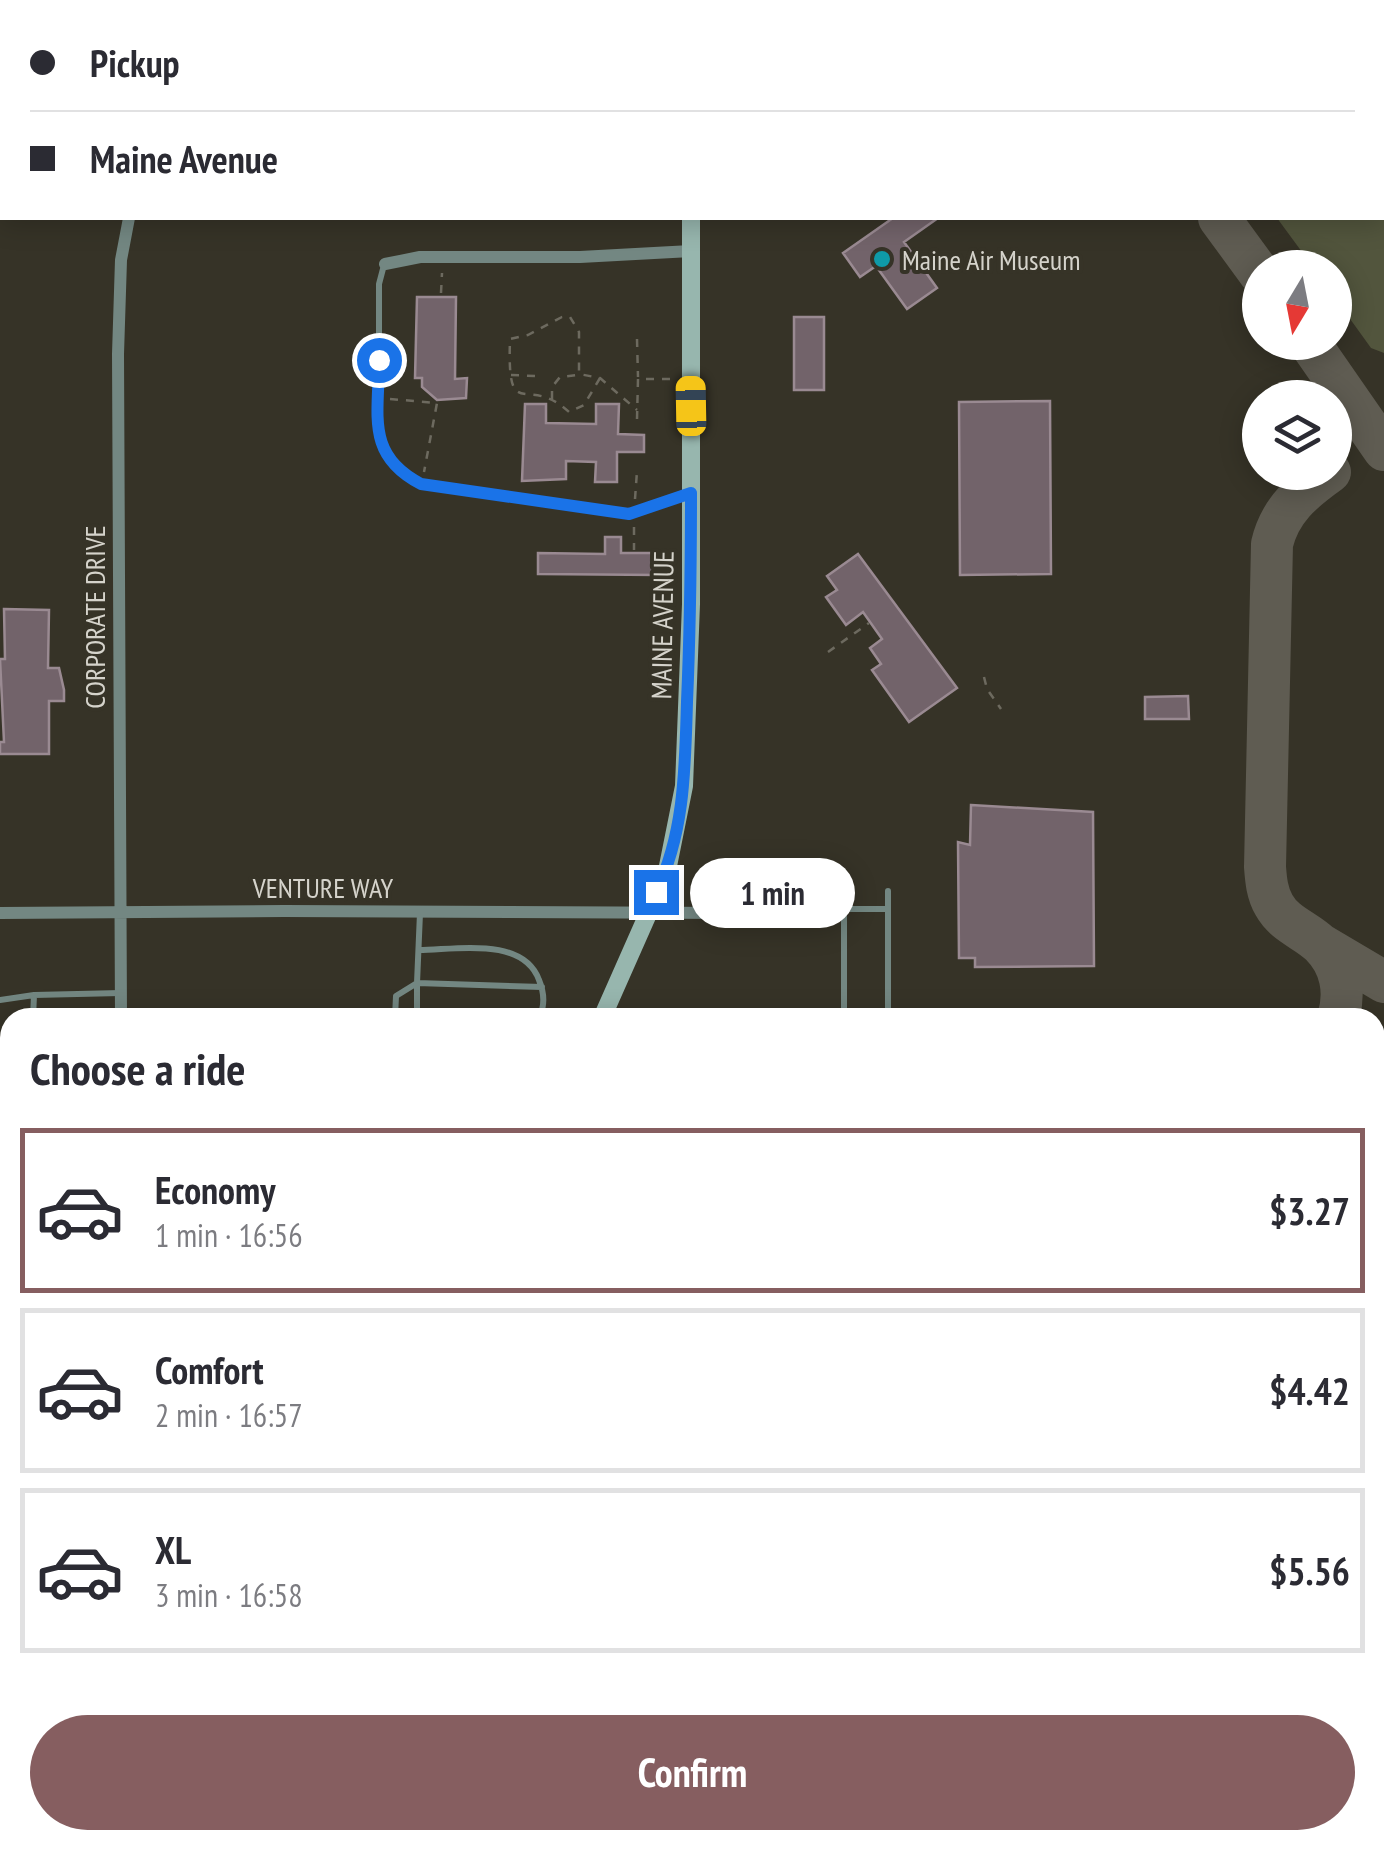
<!DOCTYPE html>
<html lang="en">
<head>
<meta charset="utf-8">
<style>
	body { margin:0; font-family:"PT Sans Narrow",sans-serif; background:#f2f2f3; color:#2b2b33; height:100vh; display:flex; flex-direction:column; font-size:38px; white-space:nowrap }
	* { box-sizing:border-box; margin:0 }
	p { font-size:32px; color:#7c7c81 }
	.icon { flex:none; width:55px; height:55px; fill:none; stroke:currentColor; stroke-width:2; stroke-linecap:round; stroke-linejoin:round }
	.map { position:relative; flex:1; overflow:hidden }
	.panel { position:absolute; left:0px; top:1008px; width:1385px; height:842px; display:flex; flex-direction:column; background:#fff; border-radius:30px 30px 0 0; box-shadow:0 5px 25px #0003 }
	.panel>* { flex:none }
	.hud { position:absolute; left:0px; top:0px; width:1385px; height:220px; box-shadow:0 5px 25px #0003; display:grid; align-content:center; height:220px; padding:0 30px; background:#fff }
	.needle { width:65px; rotate:190deg }
	.tools { position:absolute; left:1242px; top:250px; display:grid; gap:20px }
	.tools a { display:grid; place-items:center; width:110px; height:110px; border-radius:50%; background:#fff; box-shadow:0 5px 25px #0003; font-size:50px }
	.end { position:absolute; width:45px; height:45px; margin:-22px; border:12px solid #1a73e8; background:#fff; box-shadow:0 0 0 5px #fff }
	.from { border-radius:50% }
	.bubble { position:absolute; height:70px; border-radius:35px; background:#fff; box-shadow:0 5px 25px #0003; font-size:32px; font-weight:600; line-height:70px; text-align:center }
	.car { position:absolute; width:30px; height:60px; margin:-30px -15px; border-radius:12px; box-shadow:0 0 8px 2px #0007; background:linear-gradient(#f5c518 24%,#345 0 40%,#f5c518 0 76%,#345 0 86%,#f5c518 0) }
	.hud b { display:flex; align-items:center; gap:35px; height:95px; font-size:38px }
	.hud b+b { border-top:2px solid #e1e1e2 }
	.hud i { width:25px; height:25px; background:#2b2b33 }
	ul { padding:0; list-style:none }
	li { display:flex; align-items:center; gap:30px; height:165px; margin:0 20px 15px; padding:0 10px; border:5px solid #e1e1e2; border-radius:0px }
	li div { flex:1 }
	li b { display:block; font-size:38px }
	li em { font-style:normal; font-weight:600 }
	li.active { border-color:#865e60 }
	li>.icon { width:90px; height:90px; stroke-width:1.5 }
	h2 { padding:0 30px; font-size:45px; line-height:120px }
	.action { display:flex; gap:20px; margin-top:auto; padding:20px 30px }
	.action a { flex:1; height:115px; border-radius:60px; background:#865e60; color:#fff; font-size:40px; font-weight:600; line-height:115px; text-align:center }
	.map>svg:first-child { display:block }
	.green { fill:#52553d }
	.lines { fill:none; stroke-linecap:round; stroke-linejoin:round }
	.taxiway { stroke:#5f5c52; stroke-width:42 }
	.building { fill:#72636a; stroke:#9a8a92; stroke-width:2.5 }
	.path { stroke:#6d6a5f; stroke-width:2.5; stroke-dasharray:8 8; stroke-linecap:butt }
	.lane { stroke:#738782; stroke-width:6 }
	.street { stroke:#738782; stroke-width:12 }
	.secondary { stroke:#97b6ae; stroke-width:18 }
	.route { stroke:#1a73e8; stroke-width:12 }
	.culture-dot { fill:#0f9aa8; stroke:#363327; stroke-width:4 }
	.labels { text-anchor:middle; dominant-baseline:central; stroke-width:8; stroke-linejoin:round; paint-order:stroke }
	.poi-label { font-size:28px; fill:#d5d3cb; stroke:#363327; text-anchor:start }
	.street-label { font-size:28px; fill:#d5d3cb; stroke:#363327 }
</style>
</head>
<body>
<div class="map">
<svg width="1384" height="1849" viewBox="0 0 1384 1849">
	<rect width="100%" height="100%" fill="#363327"/>
	<path class="green" d="M 1122,0 L 1384,0 L 1384,353 L 1371,348 L 1335,298 L 1335,268 L 1313,267 L 1277,218 L 1382,218 L 1382,2 Z"/>
	<g class="lines">
		<path class="taxiway" d="M 1063,0 L 1065,2
			M 1219,218 L 1260,274
			M 1309,342 L 1384,450
			M 1330,472 C 1302,492 1280,510 1272,544 L 1265,867 C 1266,880 1267,893 1274,905 C 1285,925 1306,930 1321,945 C 1341,965 1346,992 1338,1018
			M 1320,944 L 1384,982
			M 1375,1363 L 1384,1348
			M 1375,1547 L 1384,1553
			M 1375,1797 L 1384,1783
			M 1021,1840 L 1040,1849
			M 799,1849 L 805,1840
			M 866,1849 L 871,1840
			M 934,1849 L 939,1840
			M 1163,1849 L 1168,1840
			M 1342,1849 L 1347,1840"/>
	</g>
	<path class="building" d="M 893,218 L 938,218 L 904,242 L 937,288 L 907,309 L 876,266 L 860,277 L 843,253 Z
		M 417,297 L 456,297 L 455,379 L 467,378 L 466,398 L 437,400 L 422,387 L 422,378 L 415,378 Z
		M 794,317 L 824,317 L 824,390 L 794,390 Z
		M 1050,401 L 1051,574 L 960,575 L 959,402 Z
		M 525,404 L 546,404 L 546,423 L 596,424 L 596,404 L 619,404 L 618,434 L 644,435 L 644,452 L 617,452 L 617,482 L 595,482 L 596,462 L 566,461 L 566,479 L 522,481 Z
		M 605,537 L 621,537 L 621,553 L 658,553 L 658,575 L 538,574 L 538,553 L 605,554 Z
		M 858,554 L 957,688 L 909,722 L 872,670 L 881,664 L 870,648 L 882,639 L 863,612 L 846,625 L 826,597 L 837,590 L 827,576 Z
		M 4,609 L 49,610 L 48,668 L 59,668 L 64,690 L 64,701 L 49,701 L 49,754 L 0,754 L 0,742 L 4,742 L 0,659 L 5,659 Z
		M 1188,696 L 1189,719 L 1145,719 L 1145,697 Z
		M 971,805 L 1093,812 L 1094,966 L 975,967 L 975,958 L 959,958 L 958,842 L 970,845 Z"/>
	<g class="lines">
		<path class="path" d="M 441,293 L 442,273
			M 637,339 L 638,377
			M 511,375 L 535,376
			M 600,378 L 584,405 L 569,412 C 526,372 507,427 510,339 L 528,335 L 562,317 L 570,317 L 579,332 L 579,374 L 600,378 L 637,410
			M 390,399 L 437,403 L 424,472
			M 552,399 L 552,387 L 560,377 L 577,375
			M 637,419 L 638,379 L 675,379
			M 635,499 L 637,471
			M 634,527 L 634,550
			M 828,652 L 869,623
			M 984,677 L 987,689 L 1001,709
			M 0,1662 L 10,1653"/>
		<path class="lane" d="M 119,2 L 120,0
			M 0,21 L 2,21
			M 384,265 L 379,284 L 379,429 C 383,458 395,470 421,484 L 629,514 L 689,494
			M 888,891 L 888,1018
			M 828,909 L 888,909
			M 844,909 L 844,1018
			M 420,913 L 417,983 L 542,987
			M 419,950 C 455,950 523,936 539,980 C 544,992 545,1006 539,1018
			M 0,1000 L 34,995 L 121,993
			M 33,1018 L 34,995
			M 395,1018 L 396,996 L 417,983
			M 417,1018 L 417,984
			M 0,1131 L 10,1130"/>
		<path class="street" d="M 221,0 L 224,2
			M 241,2 L 243,0
			M 385,264 L 420,257 L 580,257 L 691,251
			M 0,913 L 284,911 L 729,913 L 826,909
			M 121,1018 L 118,354 L 121,260 L 129,218
			M 0,1305 L 10,1294"/>
		<path class="secondary" d="M 691,2 L 691,0
			M 602,1018 L 667,871 L 684,786 L 691,604 L 691,218
			M 0,1833 L 10,1822"/>
	</g>
	<g class="lines">
		<path class="route" d="M 379,360 C 379,415 365,455 421,484 L 629,514 L 691,493 C 691,563 690,633 687,702 C 685,766 685,833 656,892"/>
	</g>
	<circle class="culture-dot" cx="882" cy="259" r="10"/>
	<g class="labels">
		<g class="poi-label">
			<text x="902" y="259">Maine Air Museum</text>
		</g>
		<g class="street-label">
			<text transform="translate(94 617) rotate(-90)">CORPORATE DRIVE</text>
			<text transform="translate(662 625) rotate(-89)">MAINE AVENUE</text>
			<text x="323" y="887">VENTURE WAY</text>
		</g>
	</g>
</svg>
<div class="tools">
<a><svg class="needle" viewBox="-14 -14 28 28"><path d="M0-13l5 13h-10z" fill="#e53935"/><path d="M0 13l5-13h-10z" fill="#7c7c81"/></svg></a>
<a><svg class="icon" aria-label="layers" viewBox="0 0 24 24"><path d="M12 4l9 5-9 5-9-5zM3 14l9 5 9-5"/></svg></a>
</div>
<i class="end from" style="left:379px;top:360px"></i>
<i class="end" style="left:656px;top:892px"></i>
<div class="bubble" style="left:690px;top:858px;width:165px">1 min</div>
<i class="car" style="left:691px;top:406px;rotate:359deg"></i>
<div class="hud">
<b><i class="from"></i>Pickup</b>
<b><i></i>Maine Avenue</b>
</div>
<section class="panel">
<h2>Choose a ride</h2>
<ul>
<li class="active"><svg class="icon" aria-label="car" viewBox="0 0 24 24"><path d="M5 17H2v-5l4-1 3-4h7l3 4 3 1v5h-3M9 17h6M6 11h13"/><circle cx="7" cy="17" r="2"/><circle cx="17" cy="17" r="2"/></svg><div><b>Economy</b><p>1 min · 16:56</p></div><em>$3.27</em></li>
<li><svg class="icon" aria-label="car" viewBox="0 0 24 24"><path d="M5 17H2v-5l4-1 3-4h7l3 4 3 1v5h-3M9 17h6M6 11h13"/><circle cx="7" cy="17" r="2"/><circle cx="17" cy="17" r="2"/></svg><div><b>Comfort</b><p>2 min · 16:57</p></div><em>$4.42</em></li>
<li><svg class="icon" aria-label="car" viewBox="0 0 24 24"><path d="M5 17H2v-5l4-1 3-4h7l3 4 3 1v5h-3M9 17h6M6 11h13"/><circle cx="7" cy="17" r="2"/><circle cx="17" cy="17" r="2"/></svg><div><b>XL</b><p>3 min · 16:58</p></div><em>$5.56</em></li>
</ul>
<div class="action"><a>Confirm</a></div>
</section>
</div>
</body>
</html>
